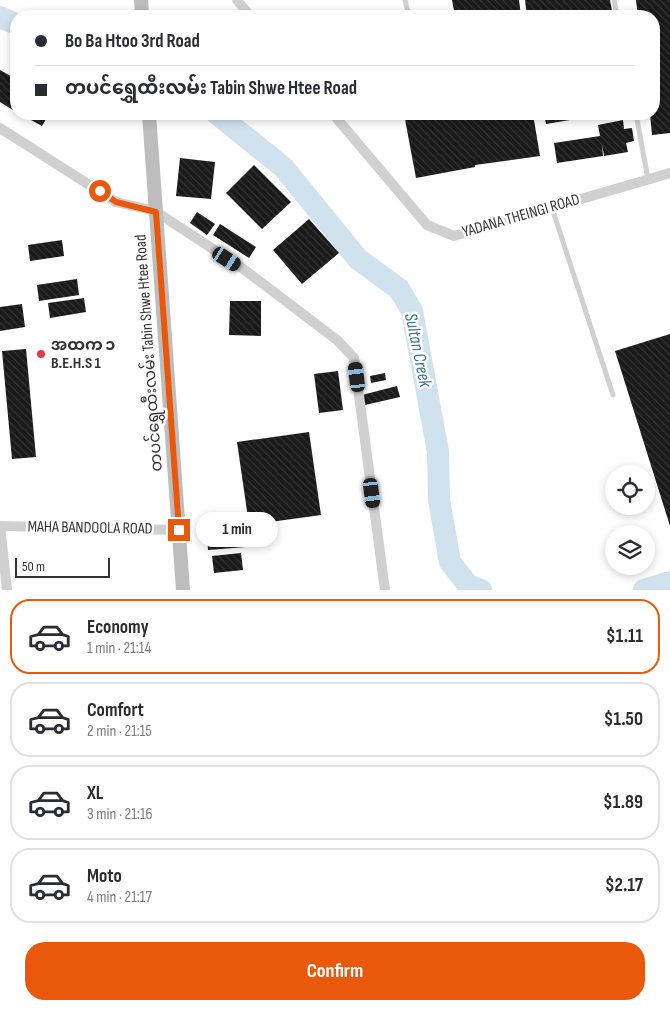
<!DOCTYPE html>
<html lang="en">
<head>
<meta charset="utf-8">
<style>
	body { margin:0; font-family:"Sofia Sans Condensed","Noto Sans Myanmar",sans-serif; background:#f2f2f3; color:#2b2b33; height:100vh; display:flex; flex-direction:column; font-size:19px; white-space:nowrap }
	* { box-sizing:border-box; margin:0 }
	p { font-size:16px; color:#7c7c81 }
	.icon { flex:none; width:28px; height:28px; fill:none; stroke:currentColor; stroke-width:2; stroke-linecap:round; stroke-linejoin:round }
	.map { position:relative; height:590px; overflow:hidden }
	.details { display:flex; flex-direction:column; background:#fff; flex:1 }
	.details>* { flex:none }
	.top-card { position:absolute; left:10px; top:10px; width:650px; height:110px; border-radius:20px; box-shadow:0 2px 8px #0003; display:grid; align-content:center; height:110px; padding:0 25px; background:#fff }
	.controls { position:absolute; left:605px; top:465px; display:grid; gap:10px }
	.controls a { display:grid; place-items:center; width:50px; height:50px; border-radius:50%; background:#fff; box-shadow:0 2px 8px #0003; font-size:25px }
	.scale { position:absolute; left:15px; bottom:12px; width:95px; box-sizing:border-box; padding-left:5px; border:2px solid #333; border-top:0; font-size:14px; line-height:18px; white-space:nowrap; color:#333; -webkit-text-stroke:4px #fff; paint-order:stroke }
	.end { position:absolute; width:22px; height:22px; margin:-11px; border:6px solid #ea580c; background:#fff; box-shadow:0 0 0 2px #fff }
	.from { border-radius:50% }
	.bubble { position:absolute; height:35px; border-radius:18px; background:#fff; box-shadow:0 2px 8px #0003; font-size:16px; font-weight:700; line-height:35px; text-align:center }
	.car { position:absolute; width:15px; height:30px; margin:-15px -8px; border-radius:6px; box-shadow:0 0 4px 1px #0007; background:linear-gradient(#222 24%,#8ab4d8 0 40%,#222 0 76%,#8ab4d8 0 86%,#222 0) }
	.top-card b { display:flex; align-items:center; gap:18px; height:48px; font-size:19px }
	.top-card b+b { border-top:1px solid #e1e1e2 }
	.top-card i { width:12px; height:12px; background:#2b2b33 }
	ul { padding:9px 0 0; list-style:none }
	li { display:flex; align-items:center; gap:15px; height:75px; margin:0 10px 8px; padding:0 15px; border:2px solid #e1e1e2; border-radius:20px }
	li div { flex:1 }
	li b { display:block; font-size:19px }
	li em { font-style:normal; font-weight:700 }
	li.current { border-color:#ea580c }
	li>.icon { width:45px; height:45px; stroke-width:1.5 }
	.cta { display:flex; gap:10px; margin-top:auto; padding:10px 25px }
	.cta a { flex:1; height:58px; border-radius:20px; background:#ea580c; color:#fff; font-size:20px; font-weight:700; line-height:58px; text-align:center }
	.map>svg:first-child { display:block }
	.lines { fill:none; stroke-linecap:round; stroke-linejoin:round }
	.river { stroke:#cfe2ee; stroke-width:22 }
	.building { fill:url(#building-back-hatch) }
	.service { stroke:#d0d0d0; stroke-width:5 }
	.minor { stroke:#d0d0d0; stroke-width:10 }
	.secondary { stroke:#bdbdbd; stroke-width:14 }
	.route { stroke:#ea580c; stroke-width:6 }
	.poi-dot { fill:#e63946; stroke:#fff; stroke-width:2 }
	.labels { text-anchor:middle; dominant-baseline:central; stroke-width:5; stroke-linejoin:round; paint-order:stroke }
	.street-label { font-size:16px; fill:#333; stroke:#fff }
	.poi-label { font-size:16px; font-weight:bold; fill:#333; stroke:#fff; text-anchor:start }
	.water-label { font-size:18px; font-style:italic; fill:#3f7597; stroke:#fff }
</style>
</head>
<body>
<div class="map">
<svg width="670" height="590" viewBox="0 0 670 590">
	<defs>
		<pattern id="building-back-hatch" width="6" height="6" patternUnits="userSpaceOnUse" patternTransform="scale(1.25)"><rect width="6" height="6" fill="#1a1a1a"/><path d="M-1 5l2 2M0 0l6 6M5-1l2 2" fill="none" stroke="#333"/></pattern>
	</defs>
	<rect width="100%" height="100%" fill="#fff"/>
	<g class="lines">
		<path class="river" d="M 0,17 L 16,24
			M 217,114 L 283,167 L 358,259 L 399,289 L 412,311 L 438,452 L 439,500 L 450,562 L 468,585 L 481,590
			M 644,590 L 670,582"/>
	</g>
	<path class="building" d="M 452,0 L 519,0 L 521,16 L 455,16 Z
		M 525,0 L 610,0 L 613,16 L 527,16 Z
		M 636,0 L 670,0 L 670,133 L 652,135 L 650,114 L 654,114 L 654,16 L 638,16 Z
		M 0,70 L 16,79 L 16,112 L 0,102 Z
		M 20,114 L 49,114 L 42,126 Z
		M 404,114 L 533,114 L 540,156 L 475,165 L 475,167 L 416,178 Z
		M 544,114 L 600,114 L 600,115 L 546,124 Z
		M 623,120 L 624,129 L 632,128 L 634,141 L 626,143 L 628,152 L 604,156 L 602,144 L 603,156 L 557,163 L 554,143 L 600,136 L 598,125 Z
		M 180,158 L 215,162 L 211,199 L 176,196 Z
		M 254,165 L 291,202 L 262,229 L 226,193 Z
		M 197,212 L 215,224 L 207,235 L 190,223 Z
		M 309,219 L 339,253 L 302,284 L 273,250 Z
		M 220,224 L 256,247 L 249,258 L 213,235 Z
		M 62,240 L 64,256 L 30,261 L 28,245 Z
		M 77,279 L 79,295 L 39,301 L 37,285 Z
		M 84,298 L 86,312 L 50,318 L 48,303 Z
		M 230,301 L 261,301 L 261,336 L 229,335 Z
		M 22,304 L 25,327 L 0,331 L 0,307 Z
		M 670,334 L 670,526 L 615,351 Z
		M 26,349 L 36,457 L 12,459 L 2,351 Z
		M 338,371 L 343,410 L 319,413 L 314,374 Z
		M 385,373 L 386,380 L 371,383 L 370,376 Z
		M 397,386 L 400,397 L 365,405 L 362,395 Z
		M 309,432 L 321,515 L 249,525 L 237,442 Z
		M 245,530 L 246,547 L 208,550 L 207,532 Z
		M 241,553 L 243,570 L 214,573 L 212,556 Z"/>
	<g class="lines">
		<path class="service" d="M 405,0 L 409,16
			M 614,0 L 617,16
			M 636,114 L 648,179
			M 552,208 L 613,395"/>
		<path class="minor" d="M 237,0 L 250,16
			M 333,114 L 427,225 L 454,236 L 670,173
			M 0,128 L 116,202 L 155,211 L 242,268 L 337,340 L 354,358 L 385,590
			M 0,526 L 179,530
			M 0,526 L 7,590"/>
		<path class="secondary" d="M 141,0 L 142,16
			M 149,114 L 183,590"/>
	</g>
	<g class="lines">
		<path class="route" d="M 100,191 L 116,202 L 156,212 L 179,530"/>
	</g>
	<circle class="poi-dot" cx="41" cy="354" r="5"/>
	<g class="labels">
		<g class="street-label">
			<text transform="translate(521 216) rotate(-16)">YADANA THEINGI ROAD</text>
			<text transform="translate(149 353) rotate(-94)">တပင်ရွှေထီးလမ်း Tabin Shwe Htee Road</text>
			<text transform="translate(90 528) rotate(1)">MAHA BANDOOLA ROAD</text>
		</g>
		<g class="poi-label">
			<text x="51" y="345">အထက ၁<tspan x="51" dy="18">B.E.H.S 1</tspan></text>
		</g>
		<g class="water-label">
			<text transform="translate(418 350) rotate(78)">Sultan Creek</text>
		</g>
	</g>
</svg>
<div class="controls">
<a><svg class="icon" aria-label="locate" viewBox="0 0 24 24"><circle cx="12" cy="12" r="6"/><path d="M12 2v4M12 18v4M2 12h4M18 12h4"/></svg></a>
<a><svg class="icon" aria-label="layers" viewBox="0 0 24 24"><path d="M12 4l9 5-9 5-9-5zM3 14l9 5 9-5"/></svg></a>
</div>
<div class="scale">50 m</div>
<i class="end from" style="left:100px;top:191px"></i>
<i class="end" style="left:179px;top:530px"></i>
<div class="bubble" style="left:196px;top:512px;width:82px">1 min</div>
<i class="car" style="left:227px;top:259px;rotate:123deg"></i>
<i class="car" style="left:357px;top:377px;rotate:353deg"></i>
<i class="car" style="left:372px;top:493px;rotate:173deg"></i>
<div class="top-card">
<b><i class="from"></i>Bo Ba Htoo 3rd Road</b>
<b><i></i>တပင်ရွှေထီးလမ်း Tabin Shwe Htee Road</b>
</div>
</div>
<section class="details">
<ul>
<li class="current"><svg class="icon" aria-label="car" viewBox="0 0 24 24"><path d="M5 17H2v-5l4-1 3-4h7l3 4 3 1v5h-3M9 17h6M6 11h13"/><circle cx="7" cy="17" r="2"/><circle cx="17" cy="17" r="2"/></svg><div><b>Economy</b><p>1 min · 21:14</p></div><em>$1.11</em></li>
<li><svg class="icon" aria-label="car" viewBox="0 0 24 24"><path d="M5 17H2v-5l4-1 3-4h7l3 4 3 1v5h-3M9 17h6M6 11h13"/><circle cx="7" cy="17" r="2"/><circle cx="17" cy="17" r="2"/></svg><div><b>Comfort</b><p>2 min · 21:15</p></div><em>$1.50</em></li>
<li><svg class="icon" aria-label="car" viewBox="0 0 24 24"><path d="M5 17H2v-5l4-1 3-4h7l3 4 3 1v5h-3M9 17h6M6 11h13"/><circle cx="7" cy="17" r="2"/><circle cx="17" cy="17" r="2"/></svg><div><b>XL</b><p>3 min · 21:16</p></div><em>$1.89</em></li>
<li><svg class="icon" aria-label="car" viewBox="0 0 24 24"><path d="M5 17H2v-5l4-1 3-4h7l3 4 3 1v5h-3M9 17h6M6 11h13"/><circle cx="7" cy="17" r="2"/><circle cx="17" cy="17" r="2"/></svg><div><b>Moto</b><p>4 min · 21:17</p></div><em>$2.17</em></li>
</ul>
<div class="cta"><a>Confirm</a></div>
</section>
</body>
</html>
